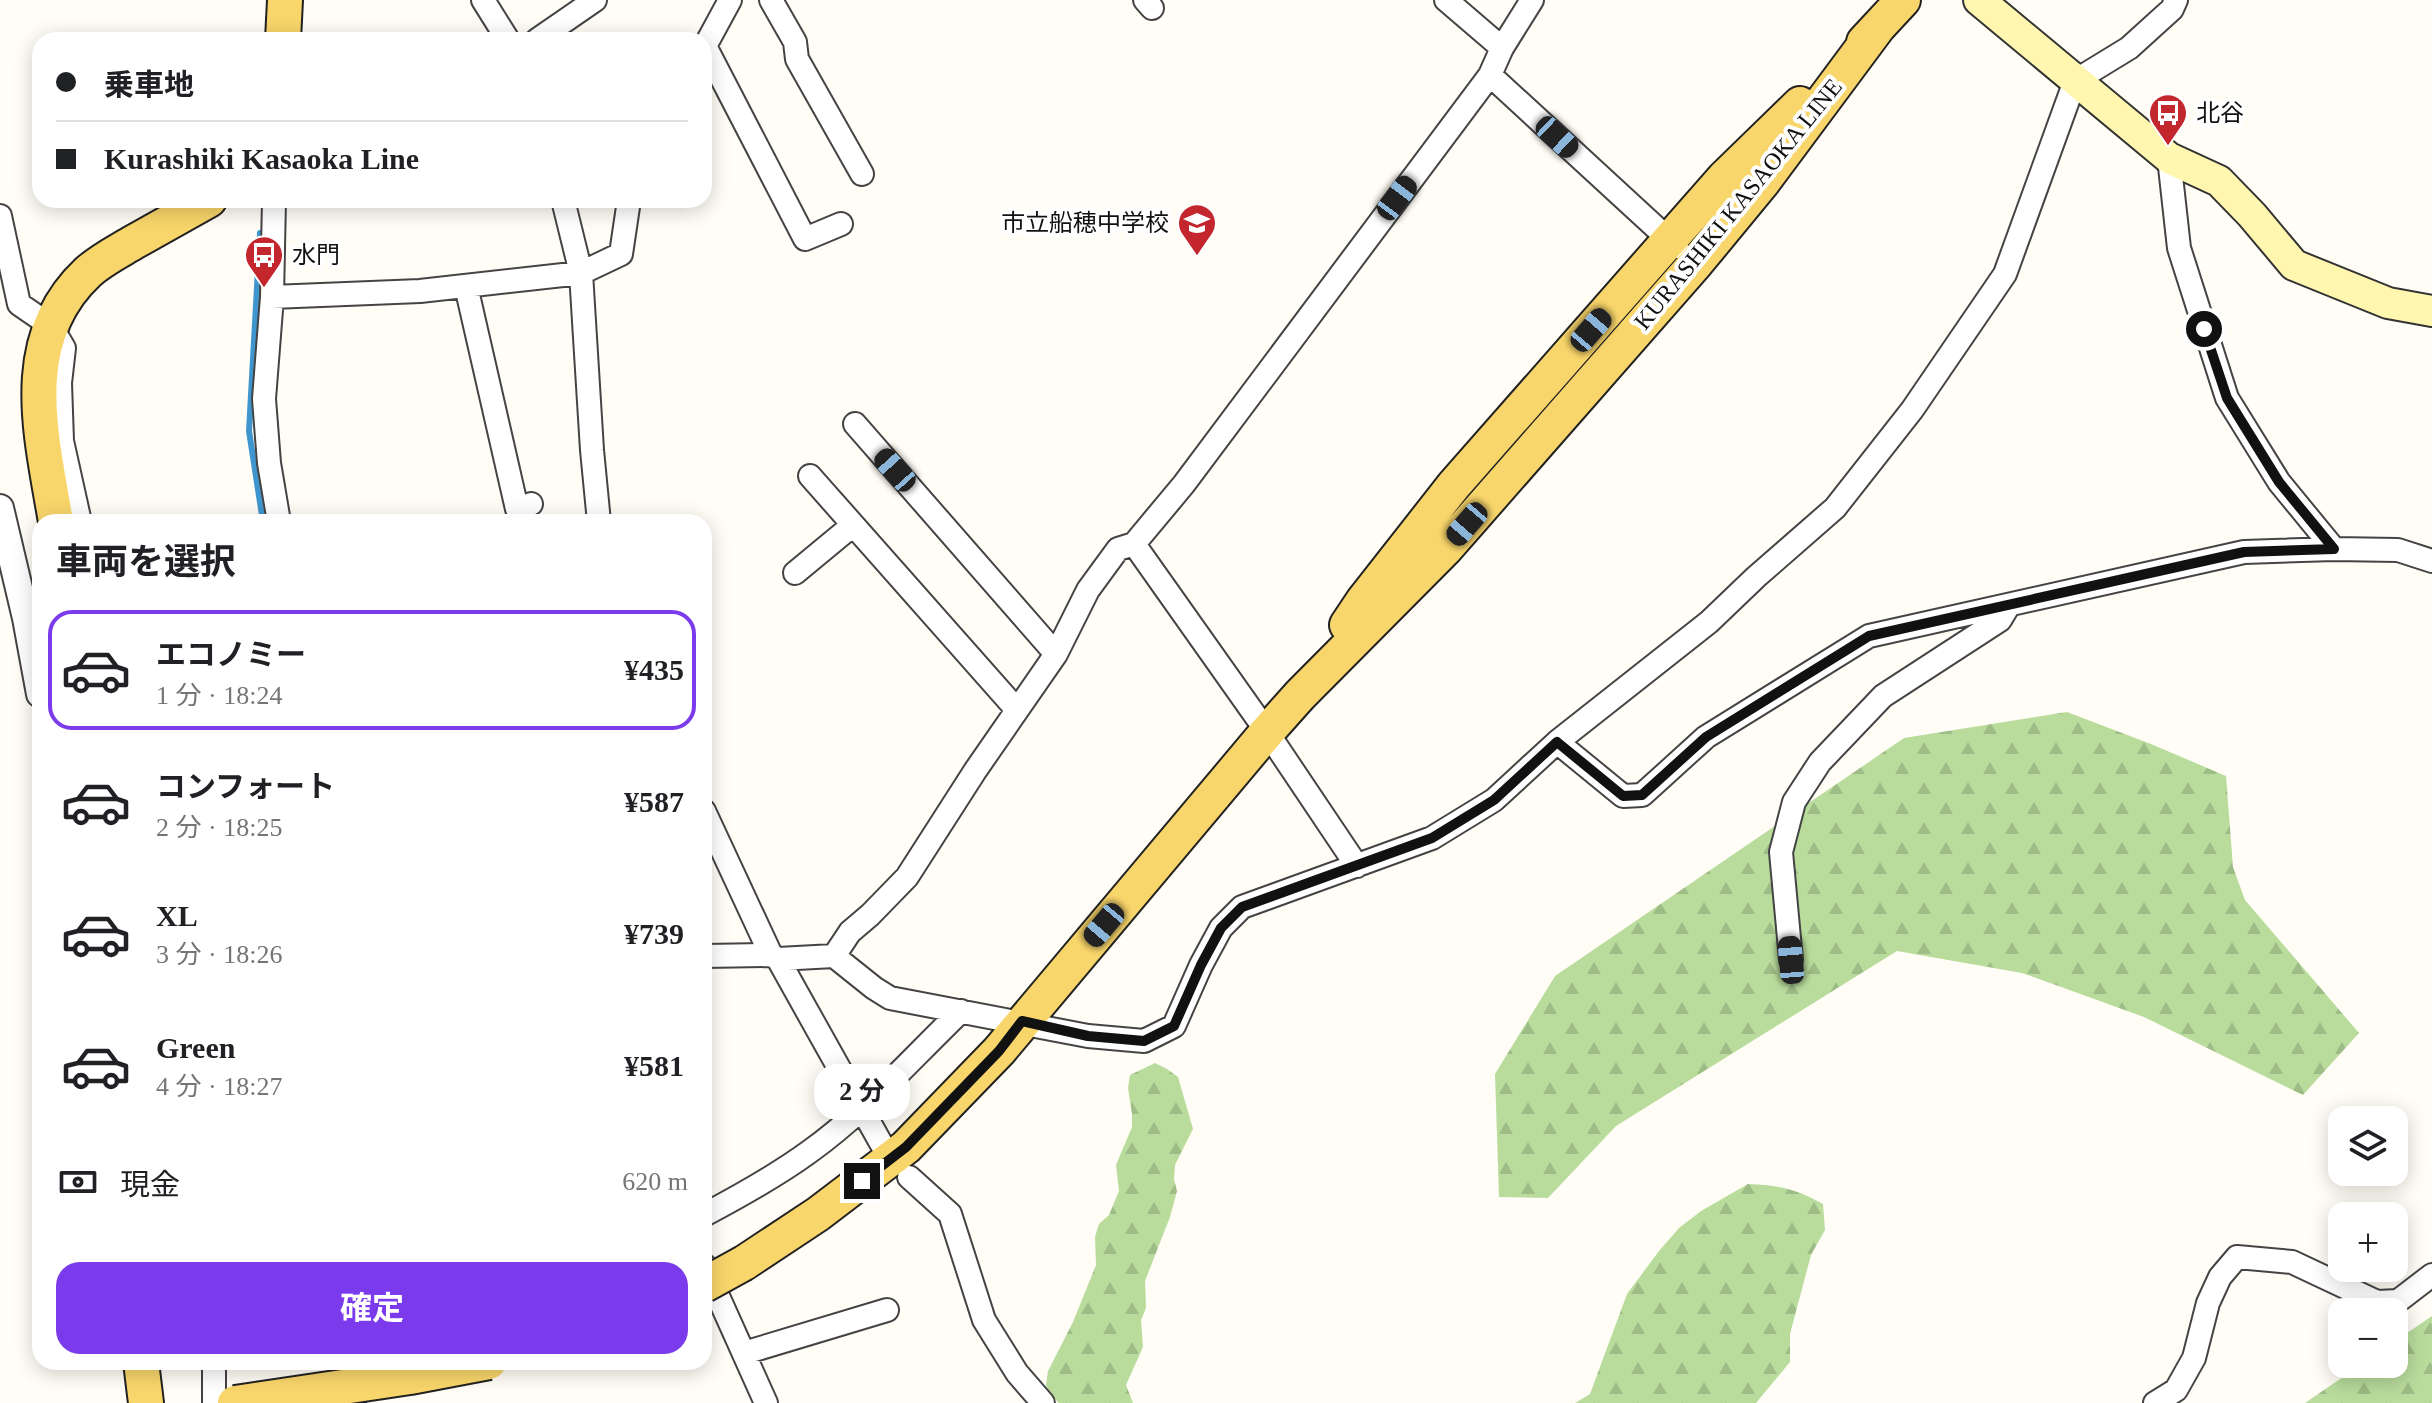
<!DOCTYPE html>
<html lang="ja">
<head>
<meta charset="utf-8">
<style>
	body { margin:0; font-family:"Times New Roman","Noto Sans JP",serif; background:#f6f6f6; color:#202124; height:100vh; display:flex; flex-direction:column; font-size:30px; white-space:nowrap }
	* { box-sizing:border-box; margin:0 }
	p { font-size:26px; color:#757577 }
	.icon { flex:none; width:44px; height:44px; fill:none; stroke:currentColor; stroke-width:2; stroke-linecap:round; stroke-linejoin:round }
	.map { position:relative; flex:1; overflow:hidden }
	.sheet { position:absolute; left:32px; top:514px; width:680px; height:856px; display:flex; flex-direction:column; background:#fff; border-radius:24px; box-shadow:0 4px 20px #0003 }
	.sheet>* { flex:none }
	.guide { position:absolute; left:32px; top:32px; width:680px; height:176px; border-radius:24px; box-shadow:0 4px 20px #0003; display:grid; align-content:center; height:176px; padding:0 24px; background:#fff }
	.tools { position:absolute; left:2328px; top:1106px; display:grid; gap:16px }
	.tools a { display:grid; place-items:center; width:80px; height:80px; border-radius:16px; background:#fff; box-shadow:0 4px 20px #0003; font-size:40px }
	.end { position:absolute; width:36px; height:36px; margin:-18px; border:10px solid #111; background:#fff; box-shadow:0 0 0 4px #fff }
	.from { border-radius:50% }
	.bubble { position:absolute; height:56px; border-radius:24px; background:#fff; box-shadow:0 4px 20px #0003; font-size:26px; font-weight:700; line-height:56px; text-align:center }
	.car { position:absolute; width:24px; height:48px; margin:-24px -12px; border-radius:10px; box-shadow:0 0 6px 2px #0007; background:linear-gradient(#222 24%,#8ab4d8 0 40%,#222 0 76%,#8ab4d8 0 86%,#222 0) }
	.guide b { display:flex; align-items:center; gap:28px; height:76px; font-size:30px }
	.guide b+b { border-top:2px solid #e0e0e0 }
	.guide i { width:20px; height:20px; background:#202124 }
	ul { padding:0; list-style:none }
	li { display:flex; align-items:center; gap:24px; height:120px; margin:0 16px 12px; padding:0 8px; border:4px solid transparent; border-radius:24px }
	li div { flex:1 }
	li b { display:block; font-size:30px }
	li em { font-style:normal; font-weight:700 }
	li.current { border-color:#7c3aed }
	li>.icon { width:72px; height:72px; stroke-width:1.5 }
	h2 { padding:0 24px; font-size:36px; line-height:96px }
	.pay { display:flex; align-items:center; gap:20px; height:88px; padding:0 24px; font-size:30px }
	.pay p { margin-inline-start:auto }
	.cta { display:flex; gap:16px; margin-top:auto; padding:16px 24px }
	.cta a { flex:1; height:92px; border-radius:24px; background:#7c3aed; color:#fff; font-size:32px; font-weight:700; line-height:92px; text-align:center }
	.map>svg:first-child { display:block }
	.forest { fill:url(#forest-firs) }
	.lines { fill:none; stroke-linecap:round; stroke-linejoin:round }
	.stream { stroke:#3f96cf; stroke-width:6 }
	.minor-casing { stroke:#444; stroke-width:26 }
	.tertiary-casing { stroke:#444; stroke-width:30 }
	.secondary-casing { stroke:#333; stroke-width:34 }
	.primary-casing { stroke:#222; stroke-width:38 }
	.minor { stroke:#fff; stroke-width:22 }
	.tertiary { stroke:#fff; stroke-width:26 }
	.secondary { stroke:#fff6b0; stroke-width:30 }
	.primary { stroke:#f9d66b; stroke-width:34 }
	.primary-bridge-casing { stroke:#222; stroke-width:38; stroke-linecap:butt }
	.primary-bridge { stroke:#f9d66b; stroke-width:34 }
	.route { stroke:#111; stroke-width:10 }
	.labels { text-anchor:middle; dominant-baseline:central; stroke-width:8; stroke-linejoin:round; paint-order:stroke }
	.poi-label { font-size:24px; fill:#111; stroke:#fff; text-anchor:start }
	.street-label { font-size:24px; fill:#111; stroke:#fff }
</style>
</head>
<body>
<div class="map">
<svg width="2432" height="1403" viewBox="0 0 2432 1403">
	<defs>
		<pattern id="forest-firs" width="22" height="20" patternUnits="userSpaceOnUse" patternTransform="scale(2)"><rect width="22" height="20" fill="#b9dc9c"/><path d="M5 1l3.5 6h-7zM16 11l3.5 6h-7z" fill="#9ebc85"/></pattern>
	</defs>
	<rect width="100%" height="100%" fill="#fffdf5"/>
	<path class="forest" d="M 2067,712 L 2151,744 L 2226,776 L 2233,867 L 2245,900 L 2359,1033 L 2303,1095 L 2144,1017 L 2022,973 L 1897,951 L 1616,1126 L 1548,1198 L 1499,1197 L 1495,1074 L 1555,976 L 1904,738 Z
		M 1155,1063 L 1167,1069 L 1178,1077 L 1193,1129 L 1175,1165 L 1174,1179 L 1177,1191 L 1170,1217 L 1145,1281 L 1146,1308 L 1141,1320 L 1143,1347 L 1126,1385 L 1133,1403 L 1059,1403 L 1052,1396 L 1046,1385 L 1048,1371 L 1073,1322 L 1096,1265 L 1095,1237 L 1099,1224 L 1109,1215 L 1119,1191 L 1116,1165 L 1132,1127 L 1132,1114 L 1128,1088 L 1130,1075 Z
		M 1748,1184 C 1779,1185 1796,1189 1823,1204 L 1825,1230 L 1811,1255 L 1790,1334 L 1790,1362 L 1756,1403 L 1575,1403 L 1590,1394 L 1627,1294 L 1659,1251 L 1679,1228 L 1701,1211 Z
		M 2432,1316 L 2432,1403 L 2305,1403 L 2362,1364 L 2394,1364 L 2394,1342 Z"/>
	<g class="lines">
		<path class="stream" d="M 260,233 L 249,431 L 263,522
			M 334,1362 L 335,1379"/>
		<defs>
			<path id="minor" d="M 483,0 L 508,40
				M 771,0 L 795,42 L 797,59 L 862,174
				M 1145,0 L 1152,8
				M 1446,0 L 1502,48
				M 537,40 L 595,0
				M 705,46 L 805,239 L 841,224
				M 704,48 L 730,0
				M 1490,75 L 1677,247
				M 2169,158 L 2179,248 L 2227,398 L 2279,482 L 2334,549
				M 274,200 L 272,297 L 264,399 L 269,463 L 279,522
				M 563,200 L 581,273 L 592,450 L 599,522
				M 0,216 L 19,304 L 51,326 L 64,348 L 60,383 L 62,441 L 80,522
				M 466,286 L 517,509 L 531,504
				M 272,297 L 420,291 L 581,273 L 621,254 L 629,200
				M 855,424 L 1056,654
				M 810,476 L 1017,710
				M 1134,544 L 1267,732 L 1357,866
				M 795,573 L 853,525
				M 1557,742 L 1623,796 L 1642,795 L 1706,737 L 1869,636 L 2244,552 L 2334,549 L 2398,550 L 2432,561
				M 704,811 L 771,955
				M 704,956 L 771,955 L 778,959 L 834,956 L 874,988 L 890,998 L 1088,1036 L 1144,1041 L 1174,1026 L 1201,965 L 1221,928 L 1242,907 L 1432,838 L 1494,800 L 1557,742 L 1709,622 L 1756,577 L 1835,508 L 1912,410 L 2005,274 L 2075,81 L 2129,48 L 2172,9 L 2176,0
				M 834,956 L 850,932 L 870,915 L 907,877 L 975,771 L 1056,654 L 1088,590 L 1118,549 L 1134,544 L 1184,484 L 1490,75 L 1502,48 L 1532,0
				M 778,959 L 882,1145
				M 1791,960 L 1781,852 L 1794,802 L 1820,762 L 1883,696 L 2000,620 L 2009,605
				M 909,1177 L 950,1214 L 984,1320 L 1017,1373 L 1043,1403
				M 704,1215 C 740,1196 776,1176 809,1152 C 864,1113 912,1058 961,1011
				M 704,1265 L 766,1403
				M 744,1353 L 887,1310
				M 214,1362 L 214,1403
				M 352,1362 L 354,1403
				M 2155,1403 L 2176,1390 L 2194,1358 L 2208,1303 L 2220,1277 L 2237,1257 L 2292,1262 L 2377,1302 L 2398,1301 L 2432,1275"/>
			<path id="tertiary" d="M 0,508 L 26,618 L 40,694"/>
			<path id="secondary" d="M 1979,0 L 2169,158 L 2219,181 L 2252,215 L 2294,265 L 2388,303 L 2432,311"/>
			<path id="primary" d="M 283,40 L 285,0
				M 1864,42 L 1903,0
				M 56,522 C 42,437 15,340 88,272 C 101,260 119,251 134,242 C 159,228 184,214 209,200
				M 1347,625 L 1363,601 L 1454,485 L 1724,178 L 1800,104
				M 744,1263 L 818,1214 L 906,1147 L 999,1051 L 1267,732 L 1300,695 L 1446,548 L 1696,263 L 1762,183 L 1878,27
				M 141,1362 L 146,1403"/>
		</defs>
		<use href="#minor" class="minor-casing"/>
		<use href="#tertiary" class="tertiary-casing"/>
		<use href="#secondary" class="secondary-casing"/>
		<use href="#primary" class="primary-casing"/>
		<use href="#minor" class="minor"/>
		<use href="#tertiary" class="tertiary"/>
		<use href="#secondary" class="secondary"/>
		<use href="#primary" class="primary"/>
		<defs>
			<path id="primary-bridge" d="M 704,1285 L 744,1263
				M 235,1403 L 410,1377 L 489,1362"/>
		</defs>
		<use href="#primary-bridge" class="primary-bridge-casing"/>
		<use href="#primary-bridge" class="primary-bridge"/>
	</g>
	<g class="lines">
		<path class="route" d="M 862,1181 L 906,1147 L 999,1051 L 1022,1021 L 1088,1036 L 1144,1041 L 1174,1026 L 1201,965 L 1221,928 L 1242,907 L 1432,838 L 1494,800 L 1557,742 L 1623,796 L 1642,795 L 1706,737 L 1869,636 L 2244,552 L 2334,549 L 2279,482 L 2227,398 L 2204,329"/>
	</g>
	<defs>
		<symbol id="bus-pin" viewBox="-11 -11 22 30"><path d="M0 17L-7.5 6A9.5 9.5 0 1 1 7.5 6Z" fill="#c4262e" stroke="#fff"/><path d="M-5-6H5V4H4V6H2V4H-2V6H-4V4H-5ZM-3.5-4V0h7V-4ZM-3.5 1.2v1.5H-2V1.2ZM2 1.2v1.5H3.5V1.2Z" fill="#fff"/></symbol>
		<symbol id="school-pin" viewBox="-11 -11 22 30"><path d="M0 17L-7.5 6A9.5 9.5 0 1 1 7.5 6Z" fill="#c4262e" stroke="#fff"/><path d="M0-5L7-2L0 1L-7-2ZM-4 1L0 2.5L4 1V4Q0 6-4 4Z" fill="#fff"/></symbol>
	</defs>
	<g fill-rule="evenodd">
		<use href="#bus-pin" x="2146" y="91" width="44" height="60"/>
		<use href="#school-pin" x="1175" y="201" width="44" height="60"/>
		<use href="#bus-pin" x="242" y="233" width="44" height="60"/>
	</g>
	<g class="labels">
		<g class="poi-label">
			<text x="2196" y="113">北谷</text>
			<text x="1169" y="223" text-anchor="end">市立船穂中学校</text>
			<text x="292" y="255">水門</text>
		</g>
		<g class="street-label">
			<text transform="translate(1738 204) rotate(-51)">KURASHIKI KASAOKA LINE</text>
		</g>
	</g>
</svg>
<div class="tools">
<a><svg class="icon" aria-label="layers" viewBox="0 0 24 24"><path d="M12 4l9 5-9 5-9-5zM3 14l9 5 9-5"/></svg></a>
<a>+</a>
<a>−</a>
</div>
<i class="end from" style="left:2204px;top:329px"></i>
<i class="end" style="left:862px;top:1181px"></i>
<div class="bubble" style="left:814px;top:1064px;width:96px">2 分</div>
<i class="car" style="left:1557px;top:137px;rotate:133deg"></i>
<i class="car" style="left:1397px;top:198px;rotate:37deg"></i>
<i class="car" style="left:1591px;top:330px;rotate:41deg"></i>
<i class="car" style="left:895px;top:470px;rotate:318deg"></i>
<i class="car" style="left:1467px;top:524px;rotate:221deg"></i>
<i class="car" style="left:1104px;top:925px;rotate:220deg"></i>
<i class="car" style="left:1791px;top:960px;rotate:355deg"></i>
<div class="guide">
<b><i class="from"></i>乗車地</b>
<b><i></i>Kurashiki Kasaoka Line</b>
</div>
<section class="sheet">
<h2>車両を選択</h2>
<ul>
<li class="current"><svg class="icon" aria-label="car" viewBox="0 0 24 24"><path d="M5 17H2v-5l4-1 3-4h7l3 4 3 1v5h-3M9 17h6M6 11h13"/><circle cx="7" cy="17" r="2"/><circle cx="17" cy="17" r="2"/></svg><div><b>エコノミー</b><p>1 分 · 18:24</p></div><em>¥435</em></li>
<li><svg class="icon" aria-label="car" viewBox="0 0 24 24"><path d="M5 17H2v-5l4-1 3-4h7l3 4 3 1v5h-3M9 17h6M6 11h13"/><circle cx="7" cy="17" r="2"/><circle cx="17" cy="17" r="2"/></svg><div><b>コンフォート</b><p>2 分 · 18:25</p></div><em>¥587</em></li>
<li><svg class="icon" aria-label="car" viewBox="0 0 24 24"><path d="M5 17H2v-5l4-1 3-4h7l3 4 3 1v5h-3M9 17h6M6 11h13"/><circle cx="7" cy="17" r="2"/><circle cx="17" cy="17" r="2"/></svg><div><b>XL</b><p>3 分 · 18:26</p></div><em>¥739</em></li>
<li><svg class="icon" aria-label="car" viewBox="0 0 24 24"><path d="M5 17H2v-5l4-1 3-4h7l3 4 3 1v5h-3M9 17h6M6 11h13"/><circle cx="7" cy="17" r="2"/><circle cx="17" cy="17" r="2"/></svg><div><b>Green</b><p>4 分 · 18:27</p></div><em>¥581</em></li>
</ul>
<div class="pay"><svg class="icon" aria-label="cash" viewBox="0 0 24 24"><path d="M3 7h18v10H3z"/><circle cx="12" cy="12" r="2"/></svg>現金<p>620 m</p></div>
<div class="cta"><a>確定</a></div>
</section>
</div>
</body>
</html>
